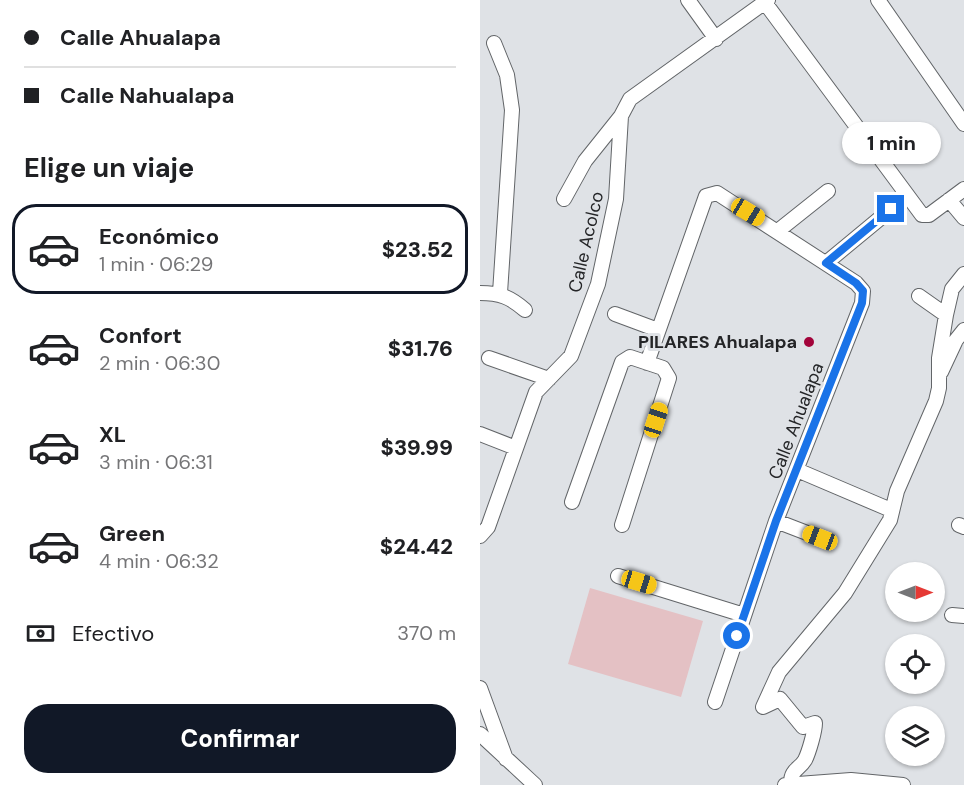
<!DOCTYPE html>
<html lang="es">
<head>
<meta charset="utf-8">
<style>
	body { margin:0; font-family:"DM Sans",sans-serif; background:#f2f2f2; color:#202124; height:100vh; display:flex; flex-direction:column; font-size:22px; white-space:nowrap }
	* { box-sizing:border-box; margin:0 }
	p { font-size:20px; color:#757577 }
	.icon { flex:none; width:33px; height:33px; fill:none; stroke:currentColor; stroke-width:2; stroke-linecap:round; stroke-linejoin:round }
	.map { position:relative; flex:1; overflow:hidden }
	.sheet { display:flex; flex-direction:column; background:#fff; width:480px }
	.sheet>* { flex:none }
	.banner { display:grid; align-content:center; height:132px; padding:0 24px; background:#fff }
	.needle { width:39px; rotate:90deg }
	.buttons { position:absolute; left:405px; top:562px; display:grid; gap:12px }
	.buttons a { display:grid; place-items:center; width:60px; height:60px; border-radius:50%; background:#fff; box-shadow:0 2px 4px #0004; font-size:30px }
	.end { position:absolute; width:27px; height:27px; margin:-14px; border:8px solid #1a73e8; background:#fff; box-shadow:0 0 0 3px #fff }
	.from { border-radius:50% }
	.bubble { position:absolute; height:42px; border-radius:21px; background:#fff; box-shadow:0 2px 4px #0004; font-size:20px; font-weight:800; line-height:42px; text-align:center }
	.car { position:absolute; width:18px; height:36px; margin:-18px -9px; border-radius:8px; box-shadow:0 0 4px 2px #0007; background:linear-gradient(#f5c518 24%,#345 0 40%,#f5c518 0 76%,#345 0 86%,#f5c518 0) }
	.banner b { display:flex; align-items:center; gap:21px; height:57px; font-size:22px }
	.banner b+b { border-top:2px solid #e0e0e0 }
	.banner i { width:15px; height:15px; background:#202124 }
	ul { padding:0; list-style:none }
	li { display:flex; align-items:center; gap:18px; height:90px; margin:0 12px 9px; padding:0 12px; border:3px solid transparent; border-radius:24px }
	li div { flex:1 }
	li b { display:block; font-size:22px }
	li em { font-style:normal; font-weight:800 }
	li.on { border-color:#111827 }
	li>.icon { width:54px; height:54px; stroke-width:1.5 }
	h2 { padding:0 24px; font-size:27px; line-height:72px }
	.pay { display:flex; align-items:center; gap:15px; height:66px; padding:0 24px; font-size:22px }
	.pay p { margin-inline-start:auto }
	.cta { display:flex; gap:12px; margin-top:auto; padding:12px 24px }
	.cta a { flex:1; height:69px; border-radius:24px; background:#111827; color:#fff; font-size:24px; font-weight:800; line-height:69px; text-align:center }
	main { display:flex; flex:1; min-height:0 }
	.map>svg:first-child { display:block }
	.green { fill:#e4c1c4 }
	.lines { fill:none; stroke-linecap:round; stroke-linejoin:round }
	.minor-casing { stroke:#626568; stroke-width:16 }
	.minor { stroke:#fff; stroke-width:14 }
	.route { stroke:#1a73e8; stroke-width:8 }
	.poi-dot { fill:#a2033a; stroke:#dfe2e6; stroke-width:2 }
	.labels { text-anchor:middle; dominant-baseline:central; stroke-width:6; stroke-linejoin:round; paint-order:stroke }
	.street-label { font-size:18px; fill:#242527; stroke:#dfe2e6 }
	.poi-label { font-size:18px; font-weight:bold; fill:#242527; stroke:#dfe2e6; text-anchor:end }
</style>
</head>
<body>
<main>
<section class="sheet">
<div class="banner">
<b><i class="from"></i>Calle Ahualapa</b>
<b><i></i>Calle Nahualapa</b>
</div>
<h2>Elige un viaje</h2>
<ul>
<li class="on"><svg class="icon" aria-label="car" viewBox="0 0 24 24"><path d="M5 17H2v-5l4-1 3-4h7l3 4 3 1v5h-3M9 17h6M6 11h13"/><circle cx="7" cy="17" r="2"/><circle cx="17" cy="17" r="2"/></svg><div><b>Económico</b><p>1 min · 06:29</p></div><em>$23.52</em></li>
<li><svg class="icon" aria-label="car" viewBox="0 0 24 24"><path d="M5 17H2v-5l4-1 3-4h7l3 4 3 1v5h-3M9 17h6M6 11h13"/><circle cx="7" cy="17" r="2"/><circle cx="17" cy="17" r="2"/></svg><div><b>Confort</b><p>2 min · 06:30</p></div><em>$31.76</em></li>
<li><svg class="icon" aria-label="car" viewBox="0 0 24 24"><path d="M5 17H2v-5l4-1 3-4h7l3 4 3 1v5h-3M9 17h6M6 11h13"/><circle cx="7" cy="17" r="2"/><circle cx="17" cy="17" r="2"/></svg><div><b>XL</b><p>3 min · 06:31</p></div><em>$39.99</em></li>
<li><svg class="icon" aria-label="car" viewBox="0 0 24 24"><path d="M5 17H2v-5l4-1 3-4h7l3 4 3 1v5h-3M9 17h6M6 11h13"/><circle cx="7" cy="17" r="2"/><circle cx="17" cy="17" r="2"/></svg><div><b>Green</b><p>4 min · 06:32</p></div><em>$24.42</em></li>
</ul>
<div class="pay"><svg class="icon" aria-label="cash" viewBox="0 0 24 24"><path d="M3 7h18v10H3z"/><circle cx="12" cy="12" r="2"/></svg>Efectivo<p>370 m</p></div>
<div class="cta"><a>Confirmar</a></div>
</section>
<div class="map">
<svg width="484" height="785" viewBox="0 0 484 785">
	<rect width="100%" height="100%" fill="#dfe2e6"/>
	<path class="green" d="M 110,588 L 223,621 L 201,697 L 88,664 Z"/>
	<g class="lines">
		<defs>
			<path id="minor" d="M 208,0 L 236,39
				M 283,0 L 442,215 L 449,215 L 484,189
				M 398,0 L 484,124
				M 14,43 L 27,75 L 32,110 L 20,293
				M 84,199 L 105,161 L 141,116
				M 469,200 L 484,218
				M 299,230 L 348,191
				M 346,263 L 427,196
				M 0,293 C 20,293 30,297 45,310
				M 439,296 L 466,315
				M 135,314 L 178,330
				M 9,358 L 69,379
				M 167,363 L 226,196 L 237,193 L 376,283 L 383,291 L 382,303 L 296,521 L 235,702
				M 461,372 L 476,340 L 484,330
				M 0,434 L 36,448
				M 317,470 L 411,510
				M 92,502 L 142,362 L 150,357 L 183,368 L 189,378 L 142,525
				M 296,521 L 340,538
				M 479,525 L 484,527
				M 0,536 L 8,527 L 56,392 L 91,356 L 118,284 L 136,199 L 141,116 L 150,99 L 288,0
				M 138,576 L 264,615
				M 472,615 L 484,616
				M 0,688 L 26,759
				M 0,734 L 55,785
				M 311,783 C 311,769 319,770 325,760 C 329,752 335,731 335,723 L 323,727 L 300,699 L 283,707 L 299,672 L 365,593 L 410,520 L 417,491 L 456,401 L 459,388 L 459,358 L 466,315 L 472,289 L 484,274
				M 305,785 L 371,780 L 423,785"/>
		</defs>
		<use href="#minor" class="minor-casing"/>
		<use href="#minor" class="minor"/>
	</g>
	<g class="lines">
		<path class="route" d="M 257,636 L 296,521 L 382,303 L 383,291 L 376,283 L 346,263 L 411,209"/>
	</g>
	<circle class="poi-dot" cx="329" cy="342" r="6"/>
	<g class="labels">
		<g class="street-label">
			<text transform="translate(106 242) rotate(-77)">Calle Acolco</text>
			<text transform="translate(316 421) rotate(-69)">Calle Ahualapa</text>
		</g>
		<g class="poi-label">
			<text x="317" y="342">PILARES Ahualapa</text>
		</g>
	</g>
</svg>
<div class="buttons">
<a><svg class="needle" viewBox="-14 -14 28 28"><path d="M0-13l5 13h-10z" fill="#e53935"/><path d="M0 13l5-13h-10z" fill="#757577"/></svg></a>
<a><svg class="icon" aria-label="locate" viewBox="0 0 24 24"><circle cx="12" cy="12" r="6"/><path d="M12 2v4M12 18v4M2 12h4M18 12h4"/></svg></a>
<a><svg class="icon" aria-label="layers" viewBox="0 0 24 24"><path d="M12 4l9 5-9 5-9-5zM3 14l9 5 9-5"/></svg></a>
</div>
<i class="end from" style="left:257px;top:636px"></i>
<i class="end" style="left:411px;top:209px"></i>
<div class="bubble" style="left:362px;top:122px;width:99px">1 min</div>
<i class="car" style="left:268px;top:212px;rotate:121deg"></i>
<i class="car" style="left:176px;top:420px;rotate:18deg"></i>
<i class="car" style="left:340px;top:538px;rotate:291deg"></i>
<i class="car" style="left:159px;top:582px;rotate:107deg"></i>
</div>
</main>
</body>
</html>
